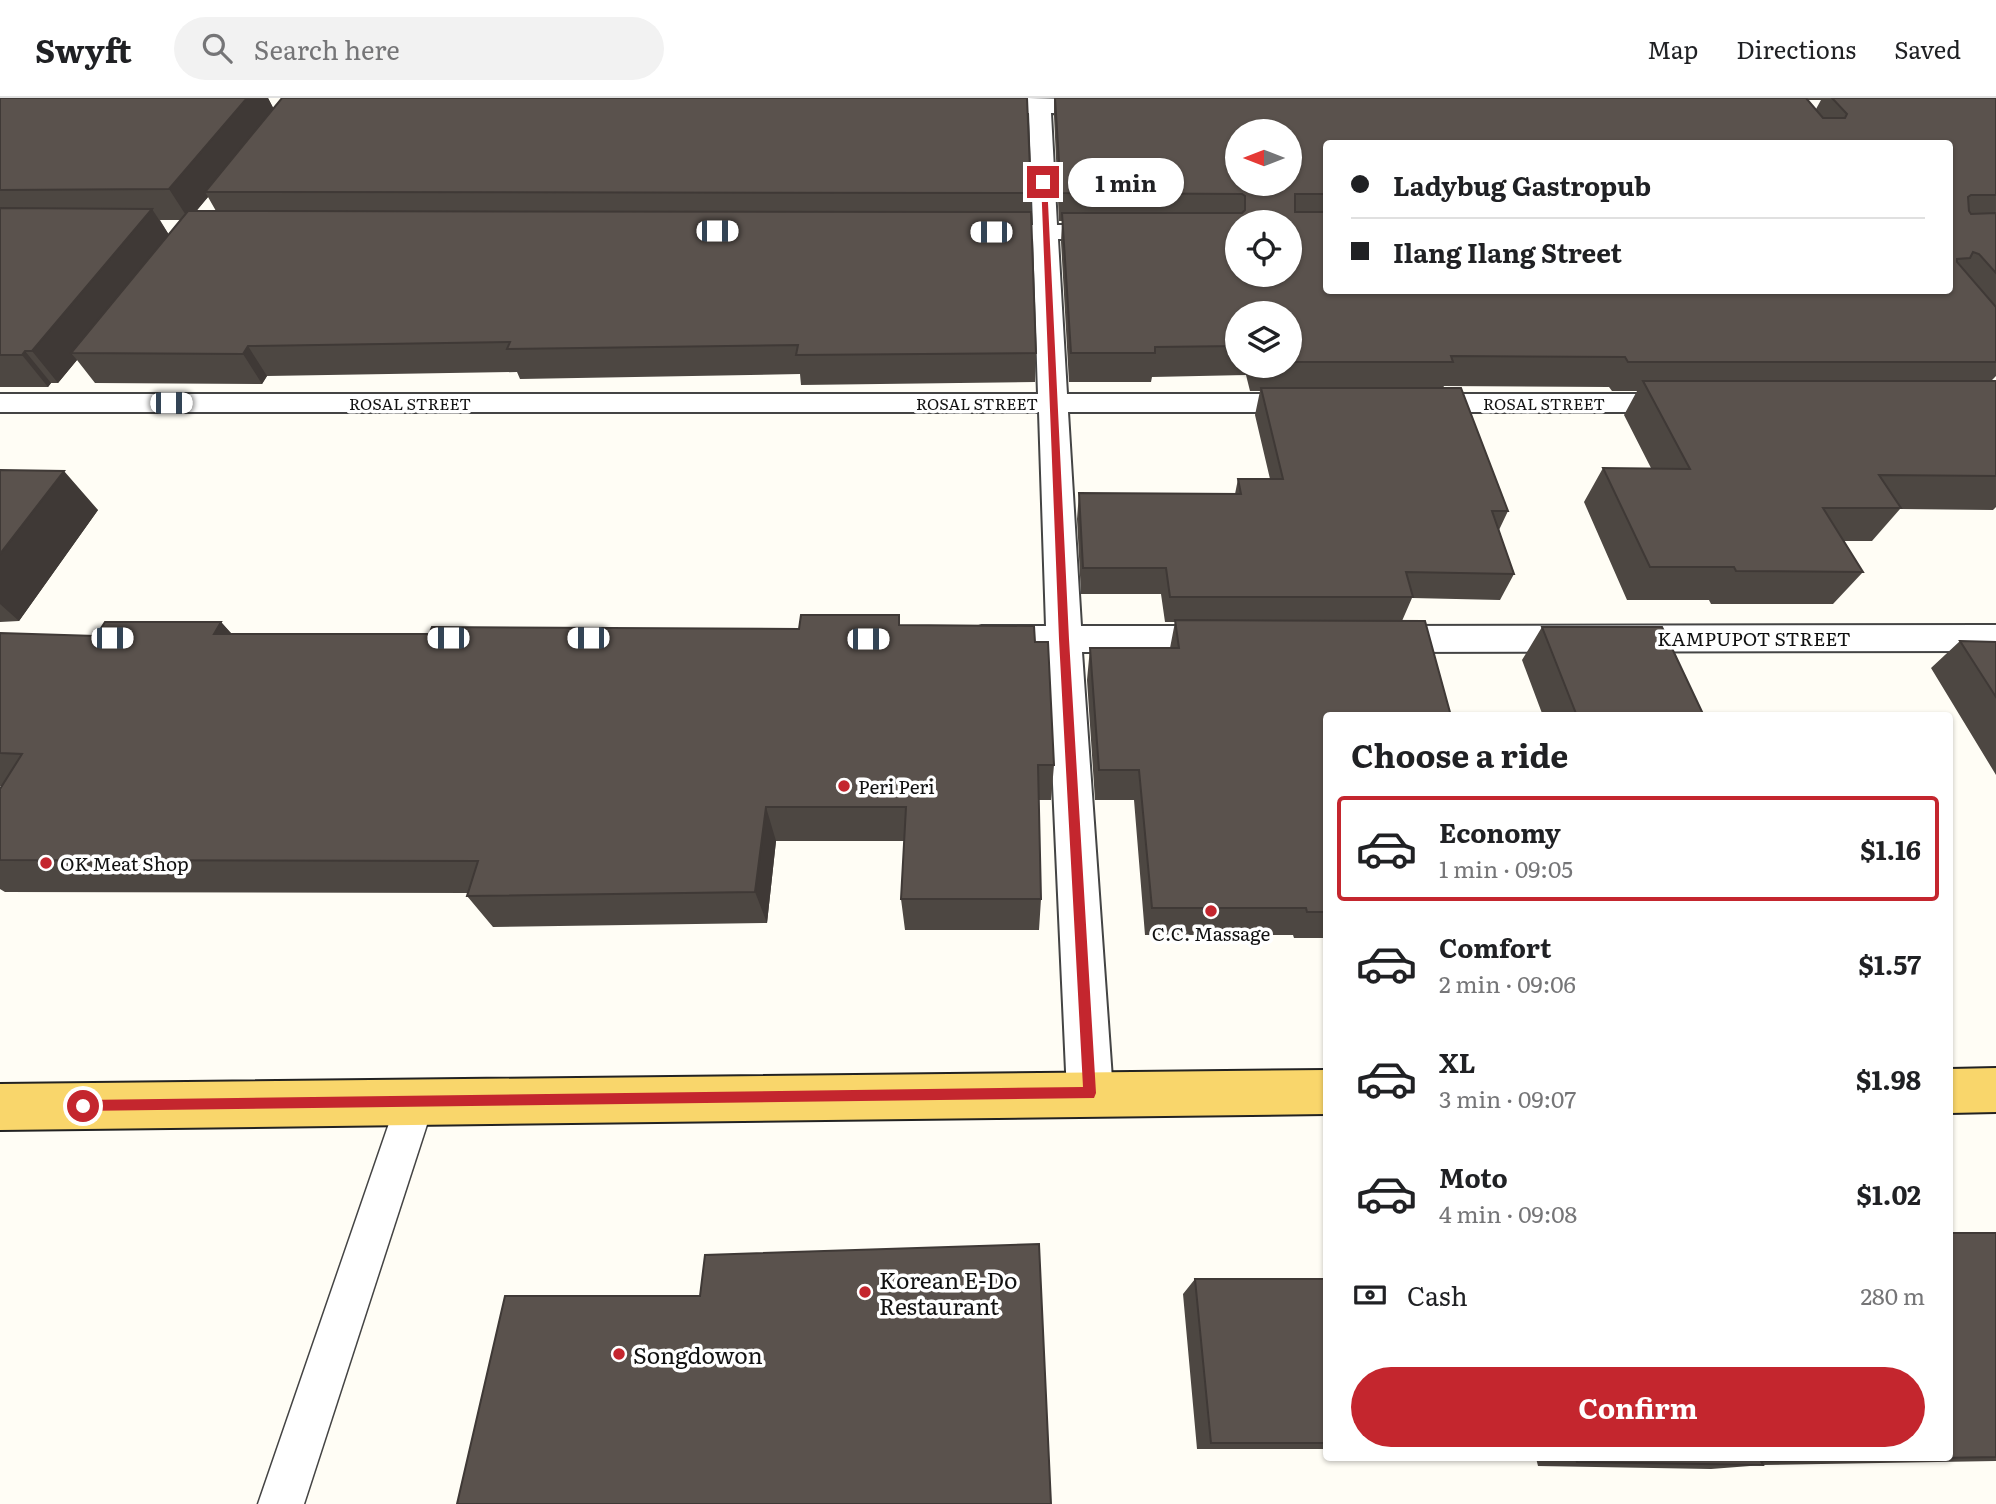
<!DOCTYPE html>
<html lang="en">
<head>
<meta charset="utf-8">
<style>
	body { margin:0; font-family:Literata,serif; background:#f2f2f2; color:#202124; height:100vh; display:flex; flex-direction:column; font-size:26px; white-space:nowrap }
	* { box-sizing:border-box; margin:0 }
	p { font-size:23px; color:#757577 }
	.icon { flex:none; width:38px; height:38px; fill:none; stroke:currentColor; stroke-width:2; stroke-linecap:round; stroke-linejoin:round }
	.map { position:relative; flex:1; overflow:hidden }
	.side { position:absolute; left:1323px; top:614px; width:630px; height:749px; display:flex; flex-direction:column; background:#fff; border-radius:7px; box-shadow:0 2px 5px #0004 }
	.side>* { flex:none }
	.top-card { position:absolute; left:1323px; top:42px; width:630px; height:154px; border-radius:7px; box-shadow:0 2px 5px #0004; display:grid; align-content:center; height:154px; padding:0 28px; background:#fff }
	.needle { width:46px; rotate:270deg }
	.buttons { position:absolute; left:1225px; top:21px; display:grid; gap:14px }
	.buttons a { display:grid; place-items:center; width:77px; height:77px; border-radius:50%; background:#fff; box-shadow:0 2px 5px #0004; font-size:35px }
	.end { position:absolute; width:32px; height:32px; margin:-16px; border:9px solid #c4262e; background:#fff; box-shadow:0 0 0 4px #fff }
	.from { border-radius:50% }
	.bubble { position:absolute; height:49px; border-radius:24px; background:#fff; box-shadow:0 2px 5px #0004; font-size:23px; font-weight:700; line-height:49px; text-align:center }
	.car { position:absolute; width:21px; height:42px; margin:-21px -10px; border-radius:9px; box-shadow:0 0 5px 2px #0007; background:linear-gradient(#fff 24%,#345 0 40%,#fff 0 76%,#345 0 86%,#fff 0) }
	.top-card b { display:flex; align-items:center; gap:24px; height:66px; font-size:26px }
	.top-card b+b { border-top:2px solid #e0e0e0 }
	.top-card i { width:18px; height:18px; background:#202124 }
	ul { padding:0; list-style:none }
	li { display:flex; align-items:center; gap:21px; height:105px; margin:0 14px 10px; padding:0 14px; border:4px solid transparent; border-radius:7px }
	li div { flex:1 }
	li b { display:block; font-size:26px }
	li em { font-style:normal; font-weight:700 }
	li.on { border-color:#c4262e }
	li>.icon { width:63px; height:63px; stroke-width:1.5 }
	h2 { padding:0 28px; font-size:32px; line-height:84px }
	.pay { display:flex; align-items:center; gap:18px; height:77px; padding:0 28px; font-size:26px }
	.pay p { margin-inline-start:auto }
	.action { display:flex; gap:14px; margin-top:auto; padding:14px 28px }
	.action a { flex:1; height:80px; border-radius:42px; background:#c4262e; color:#fff; font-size:28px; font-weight:700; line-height:80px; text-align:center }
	header { display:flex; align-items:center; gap:42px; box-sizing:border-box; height:98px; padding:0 35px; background:#fff; border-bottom:2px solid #e0e0e0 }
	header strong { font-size:33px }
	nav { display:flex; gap:38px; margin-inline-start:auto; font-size:24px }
	.search { width:490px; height:63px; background:#f2f2f2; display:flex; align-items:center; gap:18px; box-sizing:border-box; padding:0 24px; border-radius:38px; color:#757577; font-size:26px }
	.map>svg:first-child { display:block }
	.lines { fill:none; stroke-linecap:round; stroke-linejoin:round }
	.service-casing { stroke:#444; stroke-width:3 }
	.minor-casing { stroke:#444; stroke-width:4 }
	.primary-casing { stroke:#222; stroke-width:4 }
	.service { fill:#fff; fill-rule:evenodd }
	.minor { fill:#fff; fill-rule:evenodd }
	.primary { fill:#f9d66b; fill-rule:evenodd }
	.wall { fill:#4d4742; fill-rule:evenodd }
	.shaded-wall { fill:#3f3936 }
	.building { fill:#5a524d; stroke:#3f3936; stroke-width:2; fill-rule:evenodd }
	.route { fill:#c4262e }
	.poi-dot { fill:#c4262e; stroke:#fff; stroke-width:2.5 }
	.labels { text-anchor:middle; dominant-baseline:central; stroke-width:7; stroke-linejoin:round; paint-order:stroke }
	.far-street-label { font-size:16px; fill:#111; stroke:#fff }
	.street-label { font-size:19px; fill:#111; stroke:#fff }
	.poi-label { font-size:19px; fill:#111; stroke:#fff; text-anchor:start }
	.near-poi-label { font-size:23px; fill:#111; stroke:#fff; text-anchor:start }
</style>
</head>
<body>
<header>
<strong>Swyft</strong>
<div class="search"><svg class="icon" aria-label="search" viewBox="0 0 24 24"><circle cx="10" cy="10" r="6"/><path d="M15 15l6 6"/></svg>Search here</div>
<nav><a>Map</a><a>Directions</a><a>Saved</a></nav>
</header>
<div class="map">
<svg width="1996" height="1406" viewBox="0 0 1996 1406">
	<rect width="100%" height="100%" fill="#fffdf5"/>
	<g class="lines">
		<defs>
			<path id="service" d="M 415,987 L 428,992 L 434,1005 L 304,1406 L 258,1406 L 396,1005 L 402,992 Z"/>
			<path id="minor" d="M 1028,0 L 1107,2 L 1115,4 L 1118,9 L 1115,14 L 1107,16 L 1051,15 L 1057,127 L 1114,127 L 1123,129 L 1126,134 L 1123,139 L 1114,141 L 1058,141 L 1067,296 L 1310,296 L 1320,299 L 1324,305 L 1320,311 L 1310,314 L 1068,314 L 1081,528 L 1223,528 L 1235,532 L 1240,541 L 1235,550 L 1223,554 L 1082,554 L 1113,995 L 1106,1011 L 1090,1017 L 1074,1011 L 1067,995 L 1047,554 L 982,554 L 970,550 L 965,541 L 970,532 L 982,528 L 1046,528 L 1039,314 L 0,314 L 0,296 L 1038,296 L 1033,141 L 970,139 L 967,134 L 970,129 L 1033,127 L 1029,15 L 975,15 L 967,13 L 964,8 L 967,3 L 975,1 Z
				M 1416,296 L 1681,296 L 1691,299 L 1695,305 L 1691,311 L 1681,314 L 1416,314 L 1406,311 L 1402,305 L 1406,299 Z
				M 1996,527 L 1996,553 L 1378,554 L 1366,550 L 1361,541 L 1366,532 L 1378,528 Z"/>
			<path id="primary" d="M 1996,970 L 1996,1014 L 1950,1015 L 1950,971 Z
				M 1326,972 L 1326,1016 L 0,1032 L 0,986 Z"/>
		</defs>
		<use href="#service" class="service-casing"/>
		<use href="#minor" class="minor-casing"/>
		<use href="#primary" class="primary-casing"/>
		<use href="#service" class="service"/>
		<use href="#minor" class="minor"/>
		<use href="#primary" class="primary"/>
	</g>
	<path class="wall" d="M 0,0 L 268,0 L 273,10 L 1031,95 L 1031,114 L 1036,255 L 1035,284 L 801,287 L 800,276 L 520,281 L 517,274 L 267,278 L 262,286 L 95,285 L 77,262 L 58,285 L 51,285 L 48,289 L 0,289 ZM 208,99 L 216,113 L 196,113 ZM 160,122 L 181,122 L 169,137 Z
		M 1054,0 L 1996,0 L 1996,278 L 1991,283 L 1996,283 L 1996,409 L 1993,412 L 1900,411 L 1872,443 L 1844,443 L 1863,474 L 1833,506 L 1711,506 L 1709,502 L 1627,502 L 1584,404 L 1603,370 L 1651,370 L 1624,317 L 1637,293 L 1612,293 L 1609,289 L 1444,288 L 1443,290 L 1508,413 L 1499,432 L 1514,476 L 1500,502 L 1412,500 L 1402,523 L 1326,618 L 1326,840 L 1294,840 L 1293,837 L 1145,837 L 1134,702 L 1095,702 L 1087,582 L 1090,550 L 1170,550 L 1175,524 L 1165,524 L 1161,496 L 1081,496 L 1077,421 L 1079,395 L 1235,396 L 1238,381 L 1270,381 L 1255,317 L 1260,293 L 1250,293 L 1246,277 L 1152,279 L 1151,284 L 1069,284 L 1061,144 L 1062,123 L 1059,123 L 1054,18 ZM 1808,2 L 1821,2 L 1816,11 ZM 1326,46 L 1950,192 L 1326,192 ZM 1237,215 L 1290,215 L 1290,268 L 1237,268 Z
		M 0,372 L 98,412 L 19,523 L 0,524 Z
		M 221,524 L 232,536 L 429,536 L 799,531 L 900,527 L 1035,544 L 1054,667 L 1051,702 L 1039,702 L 1041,801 L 1039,832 L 905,832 L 901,801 L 904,743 L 776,743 L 767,825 L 493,829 L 467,798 L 468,795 L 5,794 L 0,791 L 0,691 L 1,688 L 0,688 L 0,535 L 96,538 Z
		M 1542,529 L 1704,618 L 1543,618 L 1522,562 Z
		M 1960,543 L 1996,544 L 1996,677 L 1931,570 Z
		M 1996,1135 L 1996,1363 L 1763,1367 L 1711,1371 L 1538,1368 L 1536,1360 L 1950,1360 Z
		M 1195,1181 L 1326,1181 L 1326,1351 L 1197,1351 L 1183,1196 Z"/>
	<path class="shaded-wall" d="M 247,0 L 268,0 L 276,15 L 205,94 L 208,99 L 189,122 L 169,91 Z
		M 152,111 L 173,143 L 71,255 L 77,262 L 58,285 L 32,253 Z
		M 248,248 L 267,278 L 262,286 L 243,256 Z
		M 25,253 L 51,285 L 48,289 L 22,257 Z
		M 64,373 L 98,412 L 19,523 L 0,506 L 0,456 Z
		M 221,524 L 253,561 L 214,536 Z
		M 766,709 L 776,743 L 767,825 L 755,794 Z"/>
	<path class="building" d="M 0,0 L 247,0 L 169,91 L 0,92 Z
		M 282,0 L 1027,0 L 1031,95 L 205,94 Z
		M 1055,0 L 1806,0 L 1823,20 L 1845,20 L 1847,16 L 1832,0 L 1996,0 L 1996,97 L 1971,97 L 1968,99 L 1969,113 L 1971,116 L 1996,115 L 1996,175 L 1979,156 L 1973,154 L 1970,160 L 1957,161 L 1957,164 L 1996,209 L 1996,264 L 1628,264 L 1625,259 L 1451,258 L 1453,264 L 1290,264 L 1290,215 L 1237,215 L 1237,248 L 1155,249 L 1155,255 L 1071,255 L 1062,115 L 1242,115 L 1245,112 L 1245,98 L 1242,96 L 1061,95 ZM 1237,33 L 1290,33 L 1290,86 L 1237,86 ZM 1326,46 L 1950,46 L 1950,192 L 1326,192 L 1326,114 L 1295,114 L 1295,96 L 1326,96 ZM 1237,124 L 1290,124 L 1290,177 L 1237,177 Z
		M 0,110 L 152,111 L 32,253 L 25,253 L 22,257 L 0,257 Z
		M 188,113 L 1031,114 L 1036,255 L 796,257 L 798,247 L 507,251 L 510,244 L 248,248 L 243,256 L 71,255 Z
		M 1643,283 L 1996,283 L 1996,378 L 1879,377 L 1901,410 L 1823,410 L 1863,474 L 1736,473 L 1734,469 L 1650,469 L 1603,370 L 1690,371 Z
		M 1261,290 L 1461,290 L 1508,413 L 1492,413 L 1514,476 L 1406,474 L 1413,499 L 1170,499 L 1166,470 L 1083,470 L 1079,395 L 1241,396 L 1238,381 L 1283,381 Z
		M 0,372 L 64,373 L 0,456 Z
		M 801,517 L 899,517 L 899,527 L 1034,528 L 1035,544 L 1048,544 L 1054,667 L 1038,667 L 1041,801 L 901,801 L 906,709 L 766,709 L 755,794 L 467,798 L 478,763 L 0,762 L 0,691 L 22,656 L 0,655 L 0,535 L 96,538 L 105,524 L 221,524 L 214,536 L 429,536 L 432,529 L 799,531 Z
		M 1175,522 L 1425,523 L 1451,618 L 1326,618 L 1326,814 L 1307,814 L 1306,810 L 1152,810 L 1139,672 L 1099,672 L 1090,550 L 1179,550 Z
		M 1542,529 L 1662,529 L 1704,618 L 1577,618 Z
		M 1960,543 L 1996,544 L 1996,599 Z
		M 1950,1135 L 1996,1135 L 1996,1359 L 1761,1363 L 1763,1367 L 1577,1364 L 1576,1360 L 1950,1360 Z
		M 1039,1146 L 1051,1406 L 457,1406 L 505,1198 L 700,1198 L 705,1157 Z
		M 1195,1181 L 1326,1181 L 1326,1345 L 1211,1345 Z"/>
	<path class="route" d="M 1041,82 L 1047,84 L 1069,541 L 1096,995 L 1094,1000 L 78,1013 L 78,1004 L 83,1002 L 1083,989 L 1059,541 Z"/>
	<g class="poi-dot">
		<circle cx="844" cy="688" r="7"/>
		<circle cx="46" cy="765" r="7"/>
		<circle cx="1211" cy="813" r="7"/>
		<circle cx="865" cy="1194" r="7"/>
		<circle cx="619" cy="1256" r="7"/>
	</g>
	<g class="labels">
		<g class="far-street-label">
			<text x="410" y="305">ROSAL STREET</text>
			<text x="977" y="305">ROSAL STREET</text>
			<text x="1544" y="305">ROSAL STREET</text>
		</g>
		<g class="street-label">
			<text x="1754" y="540">KAMPUPOT STREET</text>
		</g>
		<g class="poi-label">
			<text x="858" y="688">Peri Peri</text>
			<text x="60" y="765">OK Meat Shop</text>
			<text x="1211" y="835" text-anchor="middle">C.C. Massage</text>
		</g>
		<g class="near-poi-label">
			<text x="879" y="1181">Korean E-Do<tspan x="879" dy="26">Restaurant</tspan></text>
			<text x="633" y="1256">Songdowon</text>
		</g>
	</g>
</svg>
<div class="buttons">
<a><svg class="needle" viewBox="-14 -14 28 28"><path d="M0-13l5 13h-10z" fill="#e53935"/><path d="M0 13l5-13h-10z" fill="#757577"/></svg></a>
<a><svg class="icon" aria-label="locate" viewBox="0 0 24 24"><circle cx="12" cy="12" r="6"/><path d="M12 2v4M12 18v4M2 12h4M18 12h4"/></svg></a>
<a><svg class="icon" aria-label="layers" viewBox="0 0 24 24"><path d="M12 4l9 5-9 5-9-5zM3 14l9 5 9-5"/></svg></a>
</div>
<i class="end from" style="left:83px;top:1008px"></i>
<i class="end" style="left:1043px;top:84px"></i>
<div class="bubble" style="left:1068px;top:60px;width:116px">1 min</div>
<i class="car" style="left:717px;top:133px;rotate:90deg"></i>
<i class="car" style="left:991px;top:134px;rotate:270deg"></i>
<i class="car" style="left:171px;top:305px;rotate:90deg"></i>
<i class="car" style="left:112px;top:540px;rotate:90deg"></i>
<i class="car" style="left:448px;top:540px;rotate:270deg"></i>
<i class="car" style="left:588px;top:540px;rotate:270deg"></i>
<i class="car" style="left:868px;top:541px;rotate:90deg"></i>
<div class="top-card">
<b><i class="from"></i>Ladybug Gastropub</b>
<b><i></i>Ilang Ilang Street</b>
</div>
<section class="side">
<h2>Choose a ride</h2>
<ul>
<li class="on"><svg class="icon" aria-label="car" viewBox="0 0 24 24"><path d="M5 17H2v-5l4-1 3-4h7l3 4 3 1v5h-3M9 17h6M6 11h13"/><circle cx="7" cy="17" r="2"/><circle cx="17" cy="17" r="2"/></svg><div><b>Economy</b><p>1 min · 09:05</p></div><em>$1.16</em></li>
<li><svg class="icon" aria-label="car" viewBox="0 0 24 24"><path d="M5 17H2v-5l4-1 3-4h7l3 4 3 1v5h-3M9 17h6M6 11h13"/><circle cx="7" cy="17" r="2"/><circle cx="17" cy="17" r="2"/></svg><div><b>Comfort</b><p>2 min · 09:06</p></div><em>$1.57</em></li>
<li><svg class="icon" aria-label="car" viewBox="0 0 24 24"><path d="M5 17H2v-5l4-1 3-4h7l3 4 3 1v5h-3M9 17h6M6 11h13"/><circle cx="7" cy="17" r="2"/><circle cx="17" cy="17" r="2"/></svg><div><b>XL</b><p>3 min · 09:07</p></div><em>$1.98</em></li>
<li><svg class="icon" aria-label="car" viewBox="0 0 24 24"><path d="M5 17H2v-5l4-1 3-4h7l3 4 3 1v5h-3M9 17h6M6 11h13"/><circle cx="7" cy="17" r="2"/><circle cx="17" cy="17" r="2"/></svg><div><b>Moto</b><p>4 min · 09:08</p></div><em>$1.02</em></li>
</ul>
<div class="pay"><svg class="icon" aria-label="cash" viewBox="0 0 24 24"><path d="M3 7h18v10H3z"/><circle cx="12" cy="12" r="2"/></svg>Cash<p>280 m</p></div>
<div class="action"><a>Confirm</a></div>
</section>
</div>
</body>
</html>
